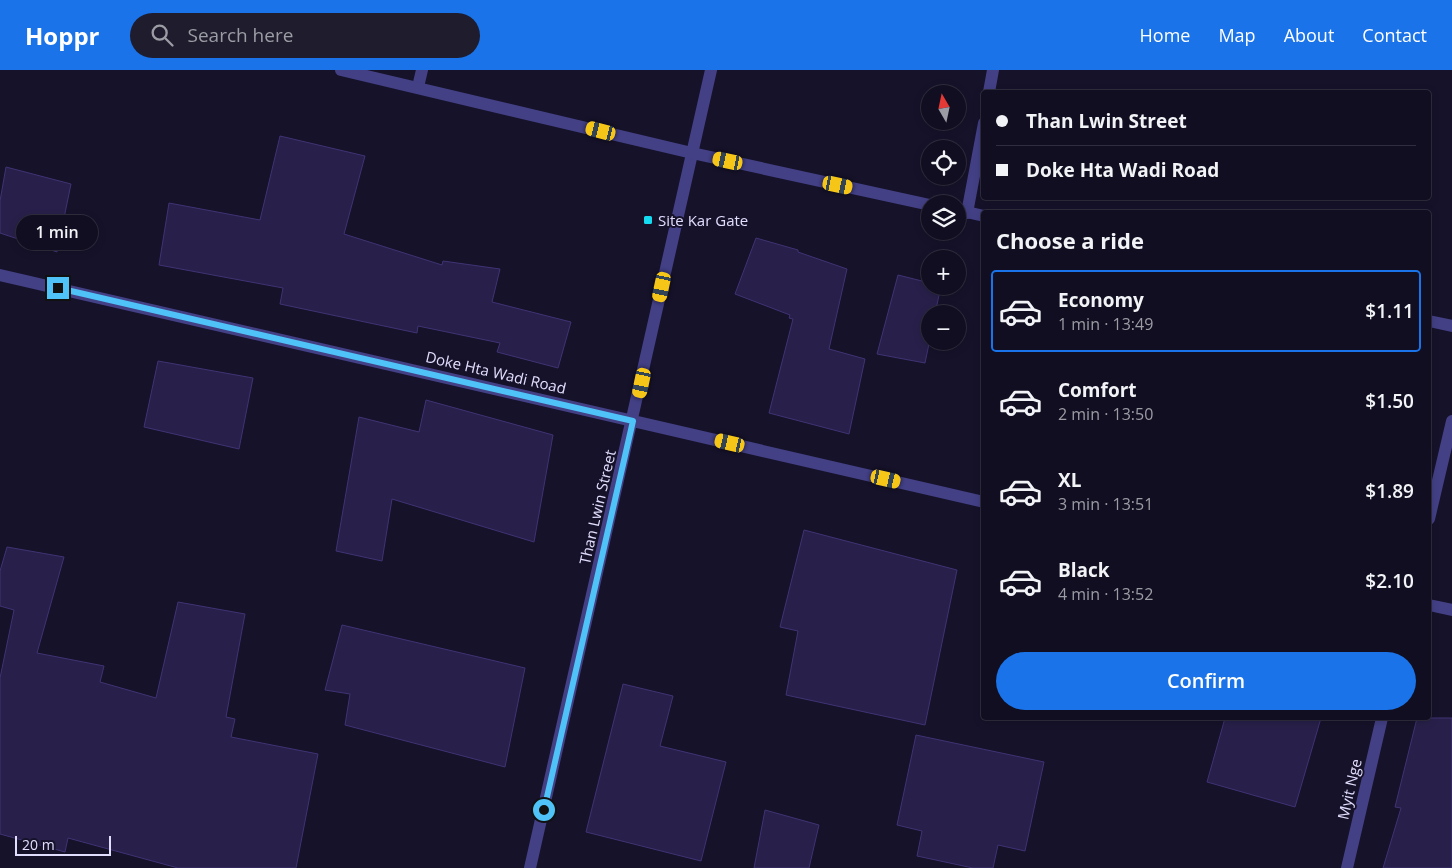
<!DOCTYPE html>
<html lang="en">
<head>
<meta charset="utf-8">
<style>
	body { margin:0; font-family:"Open Sans",sans-serif; background:#1e1c2d; color:#f1f3f6; height:100vh; display:flex; flex-direction:column; font-size:19px; white-space:nowrap }
	* { box-sizing:border-box; margin:0 }
	p { font-size:16px; color:#9c9ca5 }
	.icon { flex:none; width:28px; height:28px; fill:none; stroke:currentColor; stroke-width:2; stroke-linecap:round; stroke-linejoin:round }
	.map { position:relative; flex:1; overflow:hidden }
	.details { position:absolute; left:981px; top:140px; width:450px; height:510px; display:flex; flex-direction:column; background:#100e20; border-radius:5px; box-shadow:0 2px 8px #0003,0 0 0 1px #302e3e }
	.details>* { flex:none }
	.banner { position:absolute; left:981px; top:20px; width:450px; height:110px; border-radius:5px; box-shadow:0 2px 8px #0003,0 0 0 1px #302e3e; display:grid; align-content:center; height:110px; padding:0 15px; background:#100e20 }
	.needle { width:32px; rotate:351deg }
	.fabs { position:absolute; left:921px; top:15px; display:grid; gap:10px }
	.fabs a { display:grid; place-items:center; width:45px; height:45px; border-radius:50%; background:#100e20; box-shadow:0 2px 8px #0003,0 0 0 1px #302e3e; font-size:25px }
	.scale { position:absolute; left:15px; bottom:12px; width:96px; box-sizing:border-box; padding-left:5px; border:2px solid #e1ddfd; border-top:0; font-size:14px; line-height:18px; white-space:nowrap; color:#e1ddfd; -webkit-text-stroke:4px #16122a; paint-order:stroke }
	.end { position:absolute; width:22px; height:22px; margin:-11px; border:6px solid #4fc3f7; background:#111; box-shadow:0 0 0 2px #111 }
	.from { border-radius:50% }
	.bubble { position:absolute; height:35px; border-radius:18px; background:#100e20; box-shadow:0 2px 8px #0003,0 0 0 1px #302e3e; font-size:16px; font-weight:600; line-height:35px; text-align:center }
	.car { position:absolute; width:15px; height:30px; margin:-15px -8px; border-radius:6px; box-shadow:0 0 4px 1px #0007; background:linear-gradient(#f5c518 24%,#345 0 40%,#f5c518 0 76%,#345 0 86%,#f5c518 0) }
	.banner b { display:flex; align-items:center; gap:18px; height:48px; font-size:19px }
	.banner b+b { border-top:1px solid #302e3e }
	.banner i { width:12px; height:12px; background:#f1f3f6 }
	ul { padding:0; list-style:none }
	li { display:flex; align-items:center; gap:15px; height:82px; margin:0 10px 8px; padding:0 5px; border:2px solid transparent; border-radius:5px }
	li div { flex:1 }
	li b { display:block; font-size:19px }
	li em { font-style:normal; font-weight:600 }
	li.selected { border-color:#1a73e8 }
	li>.icon { width:45px; height:45px; stroke-width:1.5 }
	h2 { padding:0 15px; font-size:22px; line-height:60px }
	.primary-button { display:flex; gap:10px; margin-top:auto; padding:10px 15px }
	.primary-button a { flex:1; height:58px; border-radius:30px; background:#1a73e8; color:#fff; font-size:20px; font-weight:600; line-height:58px; text-align:center }
	header { display:flex; align-items:center; gap:30px; box-sizing:border-box; height:70px; padding:0 25px; background:#1a73e8; color:#fff }
	header strong { font-size:24px }
	nav { display:flex; gap:28px; margin-inline-start:auto; font-size:18px }
	.search { width:350px; height:45px; background:#1e1c2d; display:flex; align-items:center; gap:12px; box-sizing:border-box; padding:0 18px; border-radius:28px; color:#9c9ca5; font-size:19px }
	.map>svg:first-child { display:block }
	.building { fill:#28204a; stroke:#403374 }
	.lines { fill:none; stroke-linecap:round; stroke-linejoin:round }
	.minor { stroke:#434086; stroke-width:12 }
	.tertiary { stroke:#434086; stroke-width:12 }
	.route { stroke:#4fc3f7; stroke-width:6 }
	.poi-dot { fill:#15dbf1; stroke:#16122a; stroke-width:2 }
	.labels { text-anchor:middle; dominant-baseline:central; stroke-width:4; stroke-linejoin:round; paint-order:stroke }
	.poi-label { font-size:15px; fill:#e1ddfd; stroke:#16122a; text-anchor:start }
	.street-label { font-size:15px; fill:#e1ddfd; stroke:#16122a }
</style>
</head>
<body>
<header>
<strong>Hoppr</strong>
<div class="search"><svg class="icon" aria-label="search" viewBox="0 0 24 24"><circle cx="10" cy="10" r="6"/><path d="M15 15l6 6"/></svg>Search here</div>
<nav><a>Home</a><a>Map</a><a>About</a><a>Contact</a></nav>
</header>
<div class="map">
<svg width="1452" height="798" viewBox="0 0 1452 798">
	<rect width="100%" height="100%" fill="#16122a"/>
	<path class="building" d="M 280,66 L 365,86 L 344,164 L 442,195 L 443,191 L 500,199 L 492,232 L 571,252 L 558,298 L 497,282 L 500,273 L 418,256 L 417,263 L 280,234 L 283,218 L 159,195 L 169,133 L 260,150 Z
		M 6,97 L 71,114 L 57,182 L 0,163 L 0,131 Z
		M 756,168 L 798,180 L 798,182 L 847,199 L 829,279 L 865,289 L 849,364 L 769,343 L 793,249 L 789,248 L 790,245 L 735,224 Z
		M 898,205 L 930,213 L 930,216 L 941,216 L 935,244 L 930,244 L 930,269 L 925,293 L 877,284 Z
		M 158,291 L 253,308 L 239,379 L 144,357 Z
		M 426,330 L 553,365 L 534,472 L 392,429 L 382,491 L 336,481 L 359,347 L 419,362 Z
		M 804,460 L 957,500 L 925,655 L 786,625 L 798,561 L 780,557 Z
		M 7,477 L 64,487 L 37,583 L 104,596 L 100,612 L 156,628 L 178,532 L 245,544 L 226,647 L 235,649 L 231,667 L 318,684 L 296,798 L 178,798 L 68,768 L 65,782 L 0,764 L 0,608 L 14,540 L 0,536 L 0,501 Z
		M 342,555 L 525,598 L 505,697 L 345,655 L 350,624 L 325,620 Z
		M 623,614 L 673,626 L 660,676 L 726,692 L 701,791 L 586,762 Z
		M 1225,648 L 1321,648 L 1295,737 L 1207,712 Z
		M 1417,648 L 1452,648 L 1452,798 L 1383,798 L 1401,738 L 1395,737 Z
		M 916,665 L 1044,692 L 1025,781 L 998,775 L 993,798 L 973,798 L 917,786 L 922,761 L 897,755 Z
		M 765,740 L 819,755 L 809,798 L 754,798 Z"/>
	<g class="lines">
		<path class="minor" d="M 418,17 L 422,0
			M 989,22 L 993,0
			M 967,143 L 984,53
			M 0,205 L 984,432
			M 1429,449 L 1452,351
			M 1429,535 L 1452,540
			M 530,798 L 711,0
			M 1347,798 L 1382,648"/>
		<path class="tertiary" d="M 341,0 L 692,83 L 930,135
			M 958,140 L 984,146
			M 1429,251 L 1452,256"/>
	</g>
	<g class="lines">
		<path class="route" d="M 58,218 L 633,351 L 544,740"/>
	</g>
	<rect class="poi-dot" x="643" y="145" width="10" height="10" rx="2.5"/>
	<g class="labels">
		<g class="poi-label">
			<text x="658" y="150">Site Kar Gate</text>
		</g>
		<g class="street-label">
			<text transform="translate(496 302) rotate(13)">Doke Hta Wadi Road</text>
			<text transform="translate(597 437) rotate(-77)">Than Lwin Street</text>
			<text transform="translate(1349 719) rotate(-77)">Myit Nge</text>
		</g>
	</g>
</svg>
<div class="fabs">
<a><svg class="needle" viewBox="-14 -14 28 28"><path d="M0-13l5 13h-10z" fill="#e53935"/><path d="M0 13l5-13h-10z" fill="#9c9ca5"/></svg></a>
<a><svg class="icon" aria-label="locate" viewBox="0 0 24 24"><circle cx="12" cy="12" r="6"/><path d="M12 2v4M12 18v4M2 12h4M18 12h4"/></svg></a>
<a><svg class="icon" aria-label="layers" viewBox="0 0 24 24"><path d="M12 4l9 5-9 5-9-5zM3 14l9 5 9-5"/></svg></a>
<a>+</a>
<a>−</a>
</div>
<div class="scale">20 m</div>
<i class="end from" style="left:544px;top:740px"></i>
<i class="end" style="left:58px;top:218px"></i>
<div class="bubble" style="left:16px;top:145px;width:82px">1 min</div>
<i class="car" style="left:601px;top:61px;rotate:284deg"></i>
<i class="car" style="left:728px;top:91px;rotate:282deg"></i>
<i class="car" style="left:838px;top:115px;rotate:102deg"></i>
<i class="car" style="left:662px;top:217px;rotate:192deg"></i>
<i class="car" style="left:642px;top:313px;rotate:192deg"></i>
<i class="car" style="left:730px;top:373px;rotate:283deg"></i>
<i class="car" style="left:886px;top:409px;rotate:103deg"></i>
<div class="banner">
<b><i class="from"></i>Than Lwin Street</b>
<b><i></i>Doke Hta Wadi Road</b>
</div>
<section class="details">
<h2>Choose a ride</h2>
<ul>
<li class="selected"><svg class="icon" aria-label="car" viewBox="0 0 24 24"><path d="M5 17H2v-5l4-1 3-4h7l3 4 3 1v5h-3M9 17h6M6 11h13"/><circle cx="7" cy="17" r="2"/><circle cx="17" cy="17" r="2"/></svg><div><b>Economy</b><p>1 min · 13:49</p></div><em>$1.11</em></li>
<li><svg class="icon" aria-label="car" viewBox="0 0 24 24"><path d="M5 17H2v-5l4-1 3-4h7l3 4 3 1v5h-3M9 17h6M6 11h13"/><circle cx="7" cy="17" r="2"/><circle cx="17" cy="17" r="2"/></svg><div><b>Comfort</b><p>2 min · 13:50</p></div><em>$1.50</em></li>
<li><svg class="icon" aria-label="car" viewBox="0 0 24 24"><path d="M5 17H2v-5l4-1 3-4h7l3 4 3 1v5h-3M9 17h6M6 11h13"/><circle cx="7" cy="17" r="2"/><circle cx="17" cy="17" r="2"/></svg><div><b>XL</b><p>3 min · 13:51</p></div><em>$1.89</em></li>
<li><svg class="icon" aria-label="car" viewBox="0 0 24 24"><path d="M5 17H2v-5l4-1 3-4h7l3 4 3 1v5h-3M9 17h6M6 11h13"/><circle cx="7" cy="17" r="2"/><circle cx="17" cy="17" r="2"/></svg><div><b>Black</b><p>4 min · 13:52</p></div><em>$2.10</em></li>
</ul>
<div class="primary-button"><a>Confirm</a></div>
</section>
</div>
</body>
</html>
